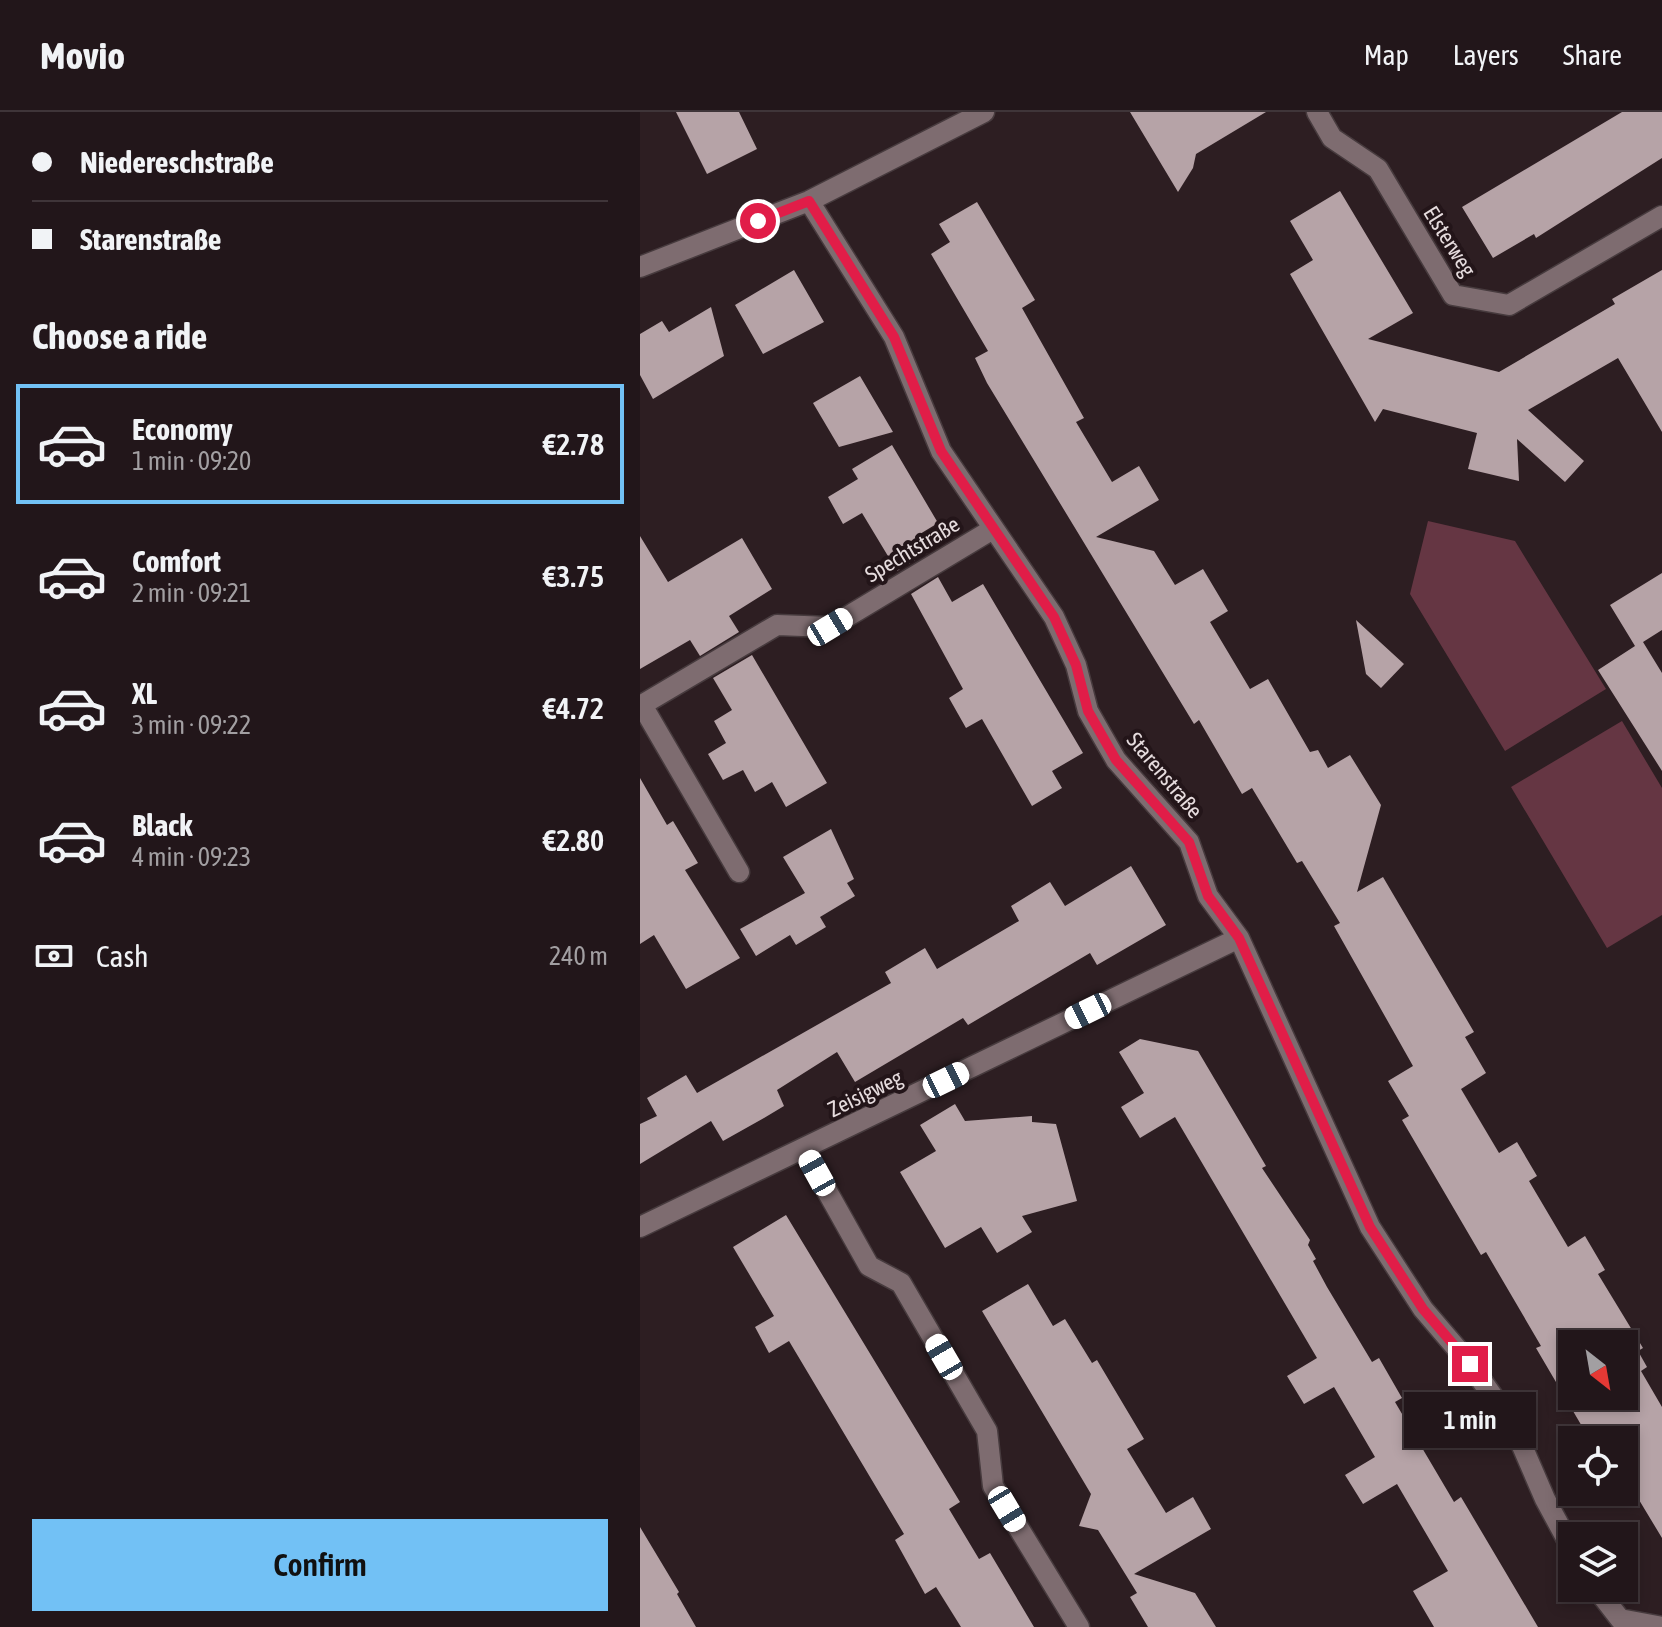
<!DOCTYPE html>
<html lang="en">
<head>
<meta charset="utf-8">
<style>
	body { margin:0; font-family:"Asap Condensed",sans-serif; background:#2e2327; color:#f1f3f6; height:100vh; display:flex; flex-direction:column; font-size:30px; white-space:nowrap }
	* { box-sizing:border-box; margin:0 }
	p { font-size:26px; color:#a29fa2 }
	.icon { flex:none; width:44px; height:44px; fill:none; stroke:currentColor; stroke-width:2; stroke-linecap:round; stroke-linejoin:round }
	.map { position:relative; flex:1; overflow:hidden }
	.side { display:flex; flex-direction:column; background:#22161a; width:640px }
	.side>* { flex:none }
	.hud { display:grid; align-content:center; height:176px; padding:0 32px; background:#22161a }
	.needle { width:52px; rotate:149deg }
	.buttons { position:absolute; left:918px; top:1218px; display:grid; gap:16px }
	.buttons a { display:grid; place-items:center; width:80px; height:80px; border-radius:0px; background:#22161a; box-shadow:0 4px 12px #0003,0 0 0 2px #3f3539; font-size:40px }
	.end { position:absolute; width:36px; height:36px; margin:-18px; border:10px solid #e11d48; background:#fff; box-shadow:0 0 0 4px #fff }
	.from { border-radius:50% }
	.bubble { position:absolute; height:56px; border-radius:0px; background:#22161a; box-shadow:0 4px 12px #0003,0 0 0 2px #3f3539; font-size:26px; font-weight:600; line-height:56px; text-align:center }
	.car { position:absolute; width:24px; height:48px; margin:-24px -12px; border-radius:10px; box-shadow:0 0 6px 2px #0007; background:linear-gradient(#fff 24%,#345 0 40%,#fff 0 76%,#345 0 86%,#fff 0) }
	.hud b { display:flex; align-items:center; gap:28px; height:76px; font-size:30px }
	.hud b+b { border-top:2px solid #3f3539 }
	.hud i { width:20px; height:20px; background:#f1f3f6 }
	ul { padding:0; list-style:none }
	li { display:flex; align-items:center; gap:24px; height:120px; margin:0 16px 12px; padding:0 16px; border:4px solid transparent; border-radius:0px }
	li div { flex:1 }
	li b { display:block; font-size:30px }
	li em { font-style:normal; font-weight:600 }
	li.current { border-color:#72c1f5 }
	li>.icon { width:72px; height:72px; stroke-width:1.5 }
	h2 { padding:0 32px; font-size:36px; line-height:96px }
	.pay { display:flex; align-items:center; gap:20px; height:88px; padding:0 32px; font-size:30px }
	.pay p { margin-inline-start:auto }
	.action { display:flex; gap:16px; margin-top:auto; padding:16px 32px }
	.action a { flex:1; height:92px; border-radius:0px; background:#72c1f5; color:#111; font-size:32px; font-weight:600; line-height:92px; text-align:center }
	header { display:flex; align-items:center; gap:48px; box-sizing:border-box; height:112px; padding:0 40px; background:#22161a; border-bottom:2px solid #3f3539 }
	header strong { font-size:38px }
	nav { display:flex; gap:44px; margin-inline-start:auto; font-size:28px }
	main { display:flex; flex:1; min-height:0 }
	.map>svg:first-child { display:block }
	.green { fill:#653643 }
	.building { fill:#b6a3a7; fill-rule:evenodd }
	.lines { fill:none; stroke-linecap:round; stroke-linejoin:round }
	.street-casing { stroke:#473b3e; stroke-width:23 }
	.street { stroke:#7e6c70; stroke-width:20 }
	.route { stroke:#e11d48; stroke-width:10 }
	.labels { text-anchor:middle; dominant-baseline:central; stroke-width:8; stroke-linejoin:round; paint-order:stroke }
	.street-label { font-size:22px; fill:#e6dcde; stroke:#231519 }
</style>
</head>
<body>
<header>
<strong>Movio</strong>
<nav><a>Map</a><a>Layers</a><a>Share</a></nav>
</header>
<main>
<section class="side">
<div class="hud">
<b><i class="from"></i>Niedereschstraße</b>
<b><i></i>Starenstraße</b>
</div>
<h2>Choose a ride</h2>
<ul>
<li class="current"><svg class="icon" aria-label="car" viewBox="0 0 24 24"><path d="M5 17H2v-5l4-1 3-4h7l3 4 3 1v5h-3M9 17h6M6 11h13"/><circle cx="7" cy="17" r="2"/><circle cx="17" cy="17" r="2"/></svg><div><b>Economy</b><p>1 min · 09:20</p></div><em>€2.78</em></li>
<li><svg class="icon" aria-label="car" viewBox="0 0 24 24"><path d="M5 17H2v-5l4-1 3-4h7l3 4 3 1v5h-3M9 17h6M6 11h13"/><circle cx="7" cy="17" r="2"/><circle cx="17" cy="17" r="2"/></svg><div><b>Comfort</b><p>2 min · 09:21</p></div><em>€3.75</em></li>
<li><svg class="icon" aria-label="car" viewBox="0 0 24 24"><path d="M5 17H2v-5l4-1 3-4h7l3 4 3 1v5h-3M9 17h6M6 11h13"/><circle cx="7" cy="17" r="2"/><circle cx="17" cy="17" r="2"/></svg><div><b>XL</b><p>3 min · 09:22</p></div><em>€4.72</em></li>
<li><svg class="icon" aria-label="car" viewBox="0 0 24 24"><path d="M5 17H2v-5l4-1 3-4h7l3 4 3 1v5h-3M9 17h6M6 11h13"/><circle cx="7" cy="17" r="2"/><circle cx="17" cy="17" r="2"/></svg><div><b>Black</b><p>4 min · 09:23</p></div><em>€2.80</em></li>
</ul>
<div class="pay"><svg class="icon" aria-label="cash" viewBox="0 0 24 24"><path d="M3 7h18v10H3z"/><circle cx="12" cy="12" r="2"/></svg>Cash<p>240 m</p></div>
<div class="action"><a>Confirm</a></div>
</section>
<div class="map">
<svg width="1022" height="1515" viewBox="0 0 1022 1515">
	<rect width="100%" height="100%" fill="#2d1e22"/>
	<path class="green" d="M 788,409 L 875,429 L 966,577 L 865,639 L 770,482 Z
		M 982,609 L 1022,676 L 1022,803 L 967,836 L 871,675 Z"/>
	<path class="building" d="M 36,0 L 99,0 L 117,37 L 67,62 Z
		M 490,0 L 626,0 L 556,42 L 553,56 L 538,80 Z
		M 982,0 L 1022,0 L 1022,46 L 896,126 L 894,122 L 853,146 L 822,95 Z
		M 700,79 L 773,201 L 728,227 L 859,260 L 975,192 L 972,187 L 1022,158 L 1022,320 L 978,246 L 888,298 L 944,349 L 925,370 L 877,327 L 879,369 L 828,357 L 837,321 L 743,297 L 735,310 L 650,162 L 673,148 L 650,109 Z
		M 337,90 L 395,188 L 382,196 L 444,306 L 436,310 L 472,370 L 499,354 L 519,388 L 456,425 L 514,439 L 535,473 L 563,457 L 588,499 L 570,510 L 610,577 L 628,567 L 670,640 L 678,638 L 688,656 L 710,643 L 741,693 L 717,780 L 743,765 L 834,920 L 825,925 L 846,961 L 821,977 L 859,1041 L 877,1030 L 897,1064 L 889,1069 L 928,1135 L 945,1124 L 965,1158 L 958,1162 L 1003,1236 L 998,1239 L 1007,1255 L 1001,1259 L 1022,1295 L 1022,1426 L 984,1363 L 984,1328 L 950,1328 L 896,1236 L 901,1234 L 846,1140 L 841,1143 L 762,1008 L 769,1004 L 748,969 L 773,954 L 694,814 L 700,811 L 662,749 L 657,751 L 612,676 L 602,682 L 559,608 L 554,612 L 347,271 L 335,246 L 348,239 L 291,142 L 310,130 L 299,112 ZM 932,1232 L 984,1232 L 984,1284 L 932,1284 Z
		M 154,158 L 184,210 L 123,242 L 95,193 Z
		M 71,195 L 84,244 L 13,287 L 0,263 L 0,222 L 22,209 L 29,220 Z
		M 220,264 L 253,320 L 199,335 L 173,291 Z
		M 252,333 L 298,411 L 275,425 L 285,442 L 257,459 L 222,401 L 203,412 L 188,385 L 218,367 L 212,357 Z
		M 0,424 L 28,470 L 102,426 L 132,477 L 89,504 L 99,520 L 60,544 L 50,528 L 0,557 Z
		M 1022,461 L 1022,518 L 1003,530 L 1022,561 L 1022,659 L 958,558 L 995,534 L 970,493 Z
		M 298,465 L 312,490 L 343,472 L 443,641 L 412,659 L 422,676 L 392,694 L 342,607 L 326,616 L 309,586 L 323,577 L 271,482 Z
		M 716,508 L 764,552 L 741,576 L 726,562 Z
		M 112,543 L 187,671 L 146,695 L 132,670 L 115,680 L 103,658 L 83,668 L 68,642 L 86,631 L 74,609 L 92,598 L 73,566 Z
		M 0,666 L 27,713 L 33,709 L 58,751 L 45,758 L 100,846 L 46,877 L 14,823 L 0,832 Z
		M 191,717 L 214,767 L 207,771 L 215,784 L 180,805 L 186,815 L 156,833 L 150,823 L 116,844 L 100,817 L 165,781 L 143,745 Z
		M 491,754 L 526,813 L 457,853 L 450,841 L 328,913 L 323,906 L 215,970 L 197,940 L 137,978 L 144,994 L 124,1006 L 83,1029 L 71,1009 L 0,1052 L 0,1012 L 17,1004 L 7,986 L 46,963 L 57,981 L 251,871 L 245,860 L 285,836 L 297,857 L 379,809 L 371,794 L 410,770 L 425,794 Z
		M 500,927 L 558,939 L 626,1054 L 622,1056 L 670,1128 L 668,1133 L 676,1147 L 673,1149 L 687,1175 L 732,1250 L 739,1246 L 762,1286 L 755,1290 L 814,1390 L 821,1385 L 898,1515 L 794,1515 L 773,1479 L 808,1459 L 757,1372 L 723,1392 L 705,1363 L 735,1345 L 694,1275 L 664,1292 L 647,1264 L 677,1246 L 535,1005 L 500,1026 L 481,995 L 504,981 L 479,940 Z
		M 315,992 L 325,1009 L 392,1004 L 392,1010 L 416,1012 L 437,1089 L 382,1104 L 392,1120 L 357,1141 L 341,1115 L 305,1136 L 260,1060 L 296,1039 L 280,1013 Z
		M 146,1103 L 320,1390 L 309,1397 L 339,1447 L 350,1441 L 394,1515 L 321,1515 L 296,1475 L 285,1482 L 255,1428 L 264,1422 L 149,1229 L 129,1241 L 115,1215 L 134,1204 L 93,1135 Z
		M 388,1172 L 413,1214 L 425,1207 L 452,1251 L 457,1248 L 504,1327 L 487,1337 L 526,1401 L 553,1385 L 571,1417 L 494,1462 L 555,1481 L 576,1515 L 508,1515 L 490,1485 L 497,1481 L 458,1418 L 439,1414 L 451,1382 L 342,1199 Z
		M 0,1415 L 39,1480 L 37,1482 L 56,1515 L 0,1515 Z"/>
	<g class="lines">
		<defs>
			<path id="street" d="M 677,0 L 692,26 L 738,57 L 813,183 L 869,193 L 1022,104
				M 169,89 L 254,225 L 301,339 L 414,505 L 436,553 L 448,599 L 476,648 L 549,730 L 568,784 L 599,826 L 730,1115 L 783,1197 L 830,1252 L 873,1313 L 905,1387 L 932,1437
				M 0,155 L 169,89 L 344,0
				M 2,593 L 99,760
				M 0,594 L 137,513 L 190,515 L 353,417
				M 164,1038 L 229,1154 L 261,1171 L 347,1319 L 353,1374 L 439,1515
				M 0,1115 L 599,826
				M 956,1476 L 980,1507 L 1022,1515"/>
		</defs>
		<use href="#street" class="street-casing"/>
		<use href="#street" class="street"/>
	</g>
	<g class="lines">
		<path class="route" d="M 118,109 L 169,89 L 254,225 L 301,339 L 414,505 L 436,553 L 448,599 L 476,648 L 549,730 L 568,784 L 599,826 L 730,1115 L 783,1197 L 830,1252"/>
	</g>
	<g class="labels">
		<g class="street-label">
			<text transform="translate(810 129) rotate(58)">Elsterweg</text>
			<text transform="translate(272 437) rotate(-31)">Spechtstraße</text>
			<text transform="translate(525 663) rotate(50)">Starenstraße</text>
			<text transform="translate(225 981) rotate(-26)">Zeisigweg</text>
		</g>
	</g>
</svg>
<div class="buttons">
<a><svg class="needle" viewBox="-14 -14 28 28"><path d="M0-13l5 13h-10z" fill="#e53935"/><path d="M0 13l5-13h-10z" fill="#a29fa2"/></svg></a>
<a><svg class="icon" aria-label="locate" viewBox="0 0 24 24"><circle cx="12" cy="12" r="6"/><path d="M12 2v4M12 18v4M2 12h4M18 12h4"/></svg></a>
<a><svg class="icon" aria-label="layers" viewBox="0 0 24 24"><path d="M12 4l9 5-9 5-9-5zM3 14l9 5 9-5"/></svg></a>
</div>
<i class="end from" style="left:118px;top:109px"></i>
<i class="end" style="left:830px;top:1252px"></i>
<div class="bubble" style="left:764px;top:1280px;width:132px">1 min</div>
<i class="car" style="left:190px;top:515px;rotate:59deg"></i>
<i class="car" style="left:448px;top:899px;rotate:244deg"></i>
<i class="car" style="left:306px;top:968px;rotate:64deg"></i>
<i class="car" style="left:177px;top:1061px;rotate:331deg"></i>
<i class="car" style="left:304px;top:1245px;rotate:330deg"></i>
<i class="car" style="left:367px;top:1397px;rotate:149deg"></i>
</div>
</main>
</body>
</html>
